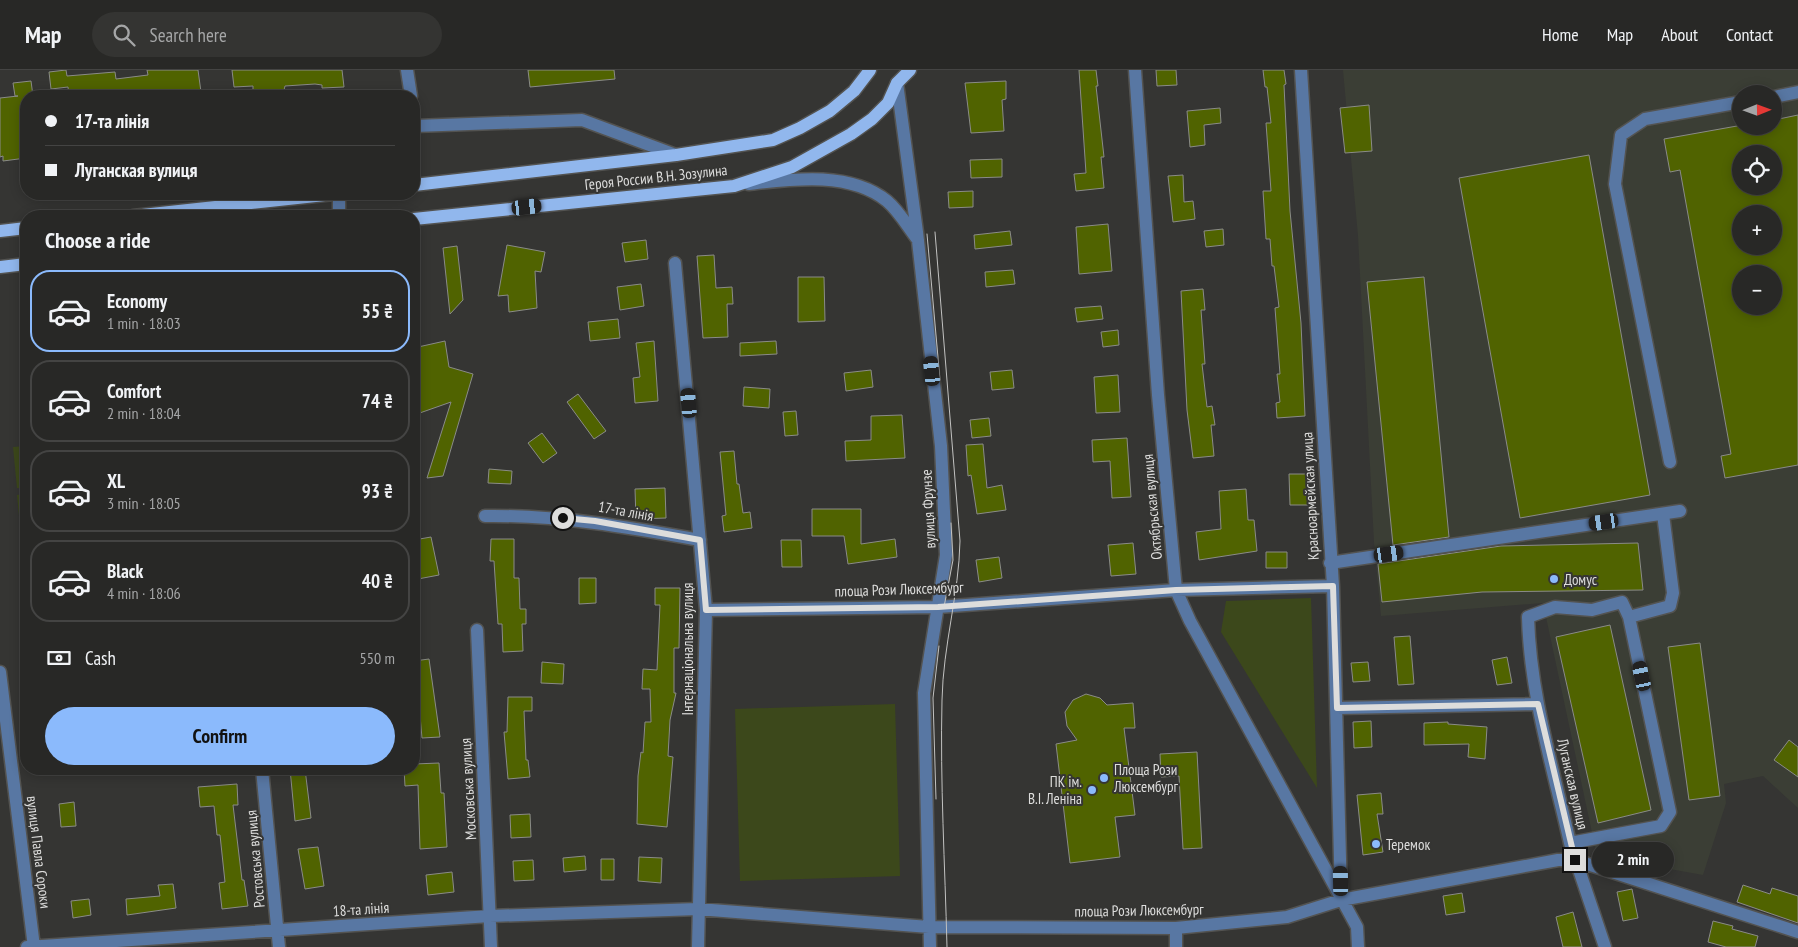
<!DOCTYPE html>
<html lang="en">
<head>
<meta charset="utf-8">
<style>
	body { margin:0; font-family:"PT Sans Narrow",sans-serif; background:#343432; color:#f1f3f6; height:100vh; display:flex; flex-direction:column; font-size:19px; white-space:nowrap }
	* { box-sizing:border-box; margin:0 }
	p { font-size:16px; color:#a5a6a7 }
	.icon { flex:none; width:28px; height:28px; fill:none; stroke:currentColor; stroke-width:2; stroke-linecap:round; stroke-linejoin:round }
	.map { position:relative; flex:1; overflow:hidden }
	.details { position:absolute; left:20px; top:140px; width:400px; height:565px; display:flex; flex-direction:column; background:#282826; border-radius:20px; box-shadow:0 2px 12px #0003,0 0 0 1px #444443 }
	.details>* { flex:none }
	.guide { position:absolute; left:20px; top:20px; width:400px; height:110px; border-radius:20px; box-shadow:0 2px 12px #0003,0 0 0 1px #444443; display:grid; align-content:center; height:110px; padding:0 25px; background:#282826 }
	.needle { width:32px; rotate:89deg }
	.controls { position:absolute; left:1732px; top:15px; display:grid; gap:10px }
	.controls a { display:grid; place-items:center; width:50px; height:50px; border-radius:50%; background:#282826; box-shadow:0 2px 12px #0003,0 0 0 1px #444443; font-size:25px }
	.end { position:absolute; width:22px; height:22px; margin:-11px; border:6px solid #dddddc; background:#111; box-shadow:0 0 0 2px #111 }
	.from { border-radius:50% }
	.bubble { position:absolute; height:35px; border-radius:18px; background:#282826; box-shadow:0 2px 12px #0003,0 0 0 1px #444443; font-size:16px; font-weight:700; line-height:35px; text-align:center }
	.car { position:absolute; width:15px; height:30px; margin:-15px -8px; border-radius:6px; box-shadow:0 0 4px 1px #0007; background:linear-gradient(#222 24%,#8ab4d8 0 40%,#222 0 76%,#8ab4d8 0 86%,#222 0) }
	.guide b { display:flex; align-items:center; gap:18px; height:48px; font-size:19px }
	.guide b+b { border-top:1px solid #444443 }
	.guide i { width:12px; height:12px; background:#f1f3f6 }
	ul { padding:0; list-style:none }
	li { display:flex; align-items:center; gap:15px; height:82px; margin:0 10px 8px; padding:0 15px; border:2px solid #444443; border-radius:20px }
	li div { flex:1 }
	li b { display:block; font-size:19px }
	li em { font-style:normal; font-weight:700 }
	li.active { border-color:#8bbafc }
	li>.icon { width:45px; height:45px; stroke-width:1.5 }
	h2 { padding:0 25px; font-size:22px; line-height:60px }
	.pay { display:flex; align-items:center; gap:12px; height:55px; padding:0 25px; font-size:19px }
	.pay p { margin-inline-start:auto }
	.button { display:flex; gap:10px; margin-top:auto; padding:10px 25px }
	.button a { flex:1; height:58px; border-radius:30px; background:#8bbafc; color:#111; font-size:20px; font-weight:700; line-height:58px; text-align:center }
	header { display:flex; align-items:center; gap:30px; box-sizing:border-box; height:70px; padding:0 25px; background:#282826; border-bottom:1px solid #444443 }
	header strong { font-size:24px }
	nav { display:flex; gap:28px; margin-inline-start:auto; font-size:18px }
	.search { width:350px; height:45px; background:#343432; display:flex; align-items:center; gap:12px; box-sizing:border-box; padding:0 18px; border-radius:28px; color:#a5a6a7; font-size:19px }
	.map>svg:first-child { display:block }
	.built { fill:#3b3e35; fill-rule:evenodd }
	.green { fill:#3c481b }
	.building { fill:#506300; stroke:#8a8b88; fill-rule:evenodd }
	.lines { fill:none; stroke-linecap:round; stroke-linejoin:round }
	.minor-casing { stroke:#535351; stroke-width:15 }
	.major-casing { stroke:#535351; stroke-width:15 }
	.minor { stroke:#5877a3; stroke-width:12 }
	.major { stroke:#91b7ed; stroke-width:12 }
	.tram { stroke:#c2c2c1; stroke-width:1 }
	.route { stroke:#dddddc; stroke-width:6 }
	.poi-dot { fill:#8bbafc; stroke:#353533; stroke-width:2 }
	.labels { text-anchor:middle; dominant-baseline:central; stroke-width:4; stroke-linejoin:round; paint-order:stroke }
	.street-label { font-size:15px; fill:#dddddc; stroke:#353533 }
	.poi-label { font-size:15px; fill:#dddddc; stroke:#353533; text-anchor:start }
</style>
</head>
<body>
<header>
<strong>Map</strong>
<div class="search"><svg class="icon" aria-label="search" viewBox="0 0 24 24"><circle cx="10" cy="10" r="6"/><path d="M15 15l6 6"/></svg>Search here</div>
<nav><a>Home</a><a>Map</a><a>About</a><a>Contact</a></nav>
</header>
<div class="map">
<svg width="1798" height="877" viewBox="0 0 1798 877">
	<rect width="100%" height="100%" fill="#353533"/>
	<path class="built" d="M 1343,0 L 1798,0 L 1798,738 L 1763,706 L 1724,714 L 1726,733 L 1703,805 L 1597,786 L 1543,533 L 1381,546 L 1374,472 L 1358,166 ZM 1741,24 L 1774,24 L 1774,56 L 1741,56 ZM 1741,84 L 1774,84 L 1774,116 L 1741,116 ZM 1741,144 L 1774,144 L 1774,176 L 1741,176 ZM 1741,204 L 1774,204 L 1774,236 L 1741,236 Z"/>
	<path class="green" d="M 26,376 L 26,418 L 17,418 L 13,377 Z
		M 26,424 L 26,465 L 21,466 L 17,425 Z
		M 1311,528 L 1317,718 L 1221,562 L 1226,531 Z
		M 895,634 L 900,806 L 740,811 L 735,639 Z"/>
	<path class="building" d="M 66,0 L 67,6 L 115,2 L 116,9 L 148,5 L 147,0 L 198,0 L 201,22 L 182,26 L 69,26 L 68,17 L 51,19 L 49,2 Z
		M 232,0 L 342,0 L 344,17 L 322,18 L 322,15 L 315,14 L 285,16 L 283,24 L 259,25 L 259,22 L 253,22 L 253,16 L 234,17 Z
		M 528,0 L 614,0 L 615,9 L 530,17 Z
		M 1079,0 L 1096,0 L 1098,16 L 1096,16 L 1104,87 L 1101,87 L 1104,118 L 1076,121 L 1074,104 L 1086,103 Z
		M 1156,0 L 1176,0 L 1177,15 L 1157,16 Z
		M 1263,0 L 1284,0 L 1286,14 L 1284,15 L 1290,141 L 1301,253 L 1305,346 L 1277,348 L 1276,333 L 1280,332 L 1277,304 L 1280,304 L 1275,238 L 1279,237 L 1274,196 L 1272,196 L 1270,169 L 1266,169 L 1263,121 L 1271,121 L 1266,53 L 1271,53 L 1267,17 L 1265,17 Z
		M 31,11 L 33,26 L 26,26 L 26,88 L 3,91 L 3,86 L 0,87 L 0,28 L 18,26 L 15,26 L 13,13 Z
		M 1006,11 L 1006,29 L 1002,30 L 1004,61 L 971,63 L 965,13 Z
		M 1369,35 L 1372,81 L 1345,83 L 1340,38 Z
		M 1220,38 L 1221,53 L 1204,55 L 1205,75 L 1190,77 L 1187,41 Z
		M 1798,45 L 1798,395 L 1725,408 L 1721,386 L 1731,384 L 1680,100 L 1670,102 L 1664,69 L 1737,56 L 1774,56 L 1774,50 ZM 1741,84 L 1774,84 L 1774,116 L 1741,116 ZM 1741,144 L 1774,144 L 1774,176 L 1741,176 ZM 1741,204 L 1774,204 L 1774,236 L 1741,236 Z
		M 1589,85 L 1650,425 L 1520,448 L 1459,108 Z
		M 1002,89 L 1002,107 L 971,108 L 970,90 Z
		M 1183,105 L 1184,132 L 1193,131 L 1195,149 L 1173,152 L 1168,106 Z
		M 973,121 L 973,137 L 949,138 L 948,122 Z
		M 1108,154 L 1112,201 L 1079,204 L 1076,157 Z
		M 1223,159 L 1224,175 L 1206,177 L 1204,161 Z
		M 1010,161 L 1012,175 L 975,179 L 974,165 Z
		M 646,170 L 648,189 L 625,192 L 622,173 Z
		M 507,175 L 545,182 L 541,202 L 535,201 L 537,238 L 509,242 L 508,225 L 498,226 Z
		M 457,176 L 463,230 L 450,244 L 443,178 Z
		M 714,185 L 716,218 L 732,217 L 733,234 L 727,234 L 728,267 L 703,268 L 697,186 Z
		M 1013,200 L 1015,214 L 986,217 L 985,202 Z
		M 798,207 L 824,207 L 825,251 L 798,252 Z
		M 1424,207 L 1449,467 L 1393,475 L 1367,212 Z
		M 641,214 L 644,236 L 620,240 L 617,217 Z
		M 1203,219 L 1205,240 L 1201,240 L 1205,294 L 1202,294 L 1207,337 L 1212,336 L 1215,355 L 1211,355 L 1214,386 L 1193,388 L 1187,340 L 1181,221 Z
		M 1101,236 L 1103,249 L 1077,252 L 1075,238 Z
		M 618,249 L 620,268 L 590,271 L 588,252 Z
		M 1118,260 L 1119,275 L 1103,277 L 1101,262 Z
		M 445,271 L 449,297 L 473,304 L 443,406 L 427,408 L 451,332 L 414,345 L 414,282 L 418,277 Z
		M 654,271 L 658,331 L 635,333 L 633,308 L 640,307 L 636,273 Z
		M 776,271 L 777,284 L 740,286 L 740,273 Z
		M 871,300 L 873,317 L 846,321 L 844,303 Z
		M 1012,300 L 1014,318 L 992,320 L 990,302 Z
		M 1118,305 L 1120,342 L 1096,343 L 1094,307 Z
		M 744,317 L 770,319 L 769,338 L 743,336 Z
		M 578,324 L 606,361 L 594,369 L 567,332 Z
		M 796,341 L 798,365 L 785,366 L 783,342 Z
		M 902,345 L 905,388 L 846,391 L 845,371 L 871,370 L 871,346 Z
		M 989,348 L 991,366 L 972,368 L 970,350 Z
		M 542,363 L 557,383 L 543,393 L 528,373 Z
		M 1127,368 L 1131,427 L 1112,428 L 1110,391 L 1093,392 L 1092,370 Z
		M 983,374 L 987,418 L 1002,415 L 1006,440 L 977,444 L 971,405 L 968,406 L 966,375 Z
		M 734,381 L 737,414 L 739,414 L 743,443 L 750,442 L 752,458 L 724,462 L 722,446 L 726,445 L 720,382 Z
		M 489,399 L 512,401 L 511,414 L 488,413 Z
		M 1289,404 L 1308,404 L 1309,435 L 1290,435 Z
		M 665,418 L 666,448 L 636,449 L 635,419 Z
		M 1246,419 L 1248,450 L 1254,450 L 1257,481 L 1199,490 L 1196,462 L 1221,459 L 1219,421 Z
		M 812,439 L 861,439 L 861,474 L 895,469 L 897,487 L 848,494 L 844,466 L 812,466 Z
		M 431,467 L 439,505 L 418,509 L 414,490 L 414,470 Z
		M 491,469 L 514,469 L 514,508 L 519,508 L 520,539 L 526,539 L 526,554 L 522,554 L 523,581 L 503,582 L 502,554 L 498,554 L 494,491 L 490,491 Z
		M 781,470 L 801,470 L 802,497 L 782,497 Z
		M 1133,473 L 1136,504 L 1111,506 L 1108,475 Z
		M 1638,473 L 1643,520 L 1482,522 L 1382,532 L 1378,494 L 1501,476 Z
		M 1266,482 L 1287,482 L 1287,498 L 1266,498 Z
		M 999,487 L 1002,508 L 979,512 L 976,490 Z
		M 579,508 L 596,508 L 596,533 L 579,534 Z
		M 655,518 L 680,518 L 679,578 L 674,578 L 674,623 L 676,623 L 670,650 L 668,686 L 673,687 L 667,757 L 637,754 L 638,706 L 641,682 L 643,683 L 645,652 L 651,652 L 650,619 L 642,619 L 643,599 L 657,600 L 660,535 L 655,535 Z
		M 1610,555 L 1651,740 L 1598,753 L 1556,567 Z
		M 1410,566 L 1414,614 L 1398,615 L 1394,567 Z
		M 1700,573 L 1720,726 L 1689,730 L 1668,577 Z
		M 1507,587 L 1512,613 L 1497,615 L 1492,590 Z
		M 429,589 L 440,667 L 422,668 L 419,634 L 414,634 L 414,591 Z
		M 542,592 L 564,594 L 563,614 L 541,613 Z
		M 1368,592 L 1370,611 L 1353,612 L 1351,593 Z
		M 1086,624 L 1100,628 L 1107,635 L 1133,633 L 1135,658 L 1124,658 L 1135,745 L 1115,747 L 1120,787 L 1070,793 L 1056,674 L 1077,670 L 1067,656 L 1065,642 L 1073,630 Z
		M 508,627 L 532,627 L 532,641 L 524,641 L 526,690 L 528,690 L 530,707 L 508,709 L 504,662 L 507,662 Z
		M 1371,651 L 1372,677 L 1354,678 L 1353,652 Z
		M 1448,652 L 1448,654 L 1487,657 L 1485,689 L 1468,687 L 1469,674 L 1424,675 L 1424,653 Z
		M 1789,670 L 1798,677 L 1798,707 L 1774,690 Z
		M 1197,682 L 1202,778 L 1183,779 L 1179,706 L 1161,707 L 1160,684 Z
		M 439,693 L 441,723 L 444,723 L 447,777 L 420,779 L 418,715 L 405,716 L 404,699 L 414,699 L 414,694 Z
		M 290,699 L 305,699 L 311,748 L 295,751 Z
		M 237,714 L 238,735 L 233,735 L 242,810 L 244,810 L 248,836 L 222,839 L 219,813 L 225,812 L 220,765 L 217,765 L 214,736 L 200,737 L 198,717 Z
		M 1381,723 L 1383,744 L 1377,744 L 1383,782 L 1363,785 L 1357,725 Z
		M 74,732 L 76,756 L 61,757 L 59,734 Z
		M 530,744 L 531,767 L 511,768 L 510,745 Z
		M 318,777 L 324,816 L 305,819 L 298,779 Z
		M 585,786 L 586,800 L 564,802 L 563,788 Z
		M 639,787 L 662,788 L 661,813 L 638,811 Z
		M 601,789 L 614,789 L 614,810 L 601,810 Z
		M 533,790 L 534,810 L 514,811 L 513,791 Z
		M 452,802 L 454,822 L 428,825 L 426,805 Z
		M 173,814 L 176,838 L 127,845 L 126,829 L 160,826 L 158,815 Z
		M 1743,815 L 1770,824 L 1772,818 L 1798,826 L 1798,853 L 1737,832 Z
		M 1632,819 L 1638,848 L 1623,851 L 1617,822 Z
		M 1462,823 L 1465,842 L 1446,845 L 1443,826 Z
		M 89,829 L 91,845 L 73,848 L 71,831 Z
		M 1573,842 L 1582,877 L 1563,877 L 1556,847 Z
		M 1713,851 L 1733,856 L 1732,859 L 1758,866 L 1755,877 L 1726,877 L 1708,872 Z"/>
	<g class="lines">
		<defs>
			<path id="minor" d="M 407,0 L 411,26
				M 1135,0 L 1158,325 L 1176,520 L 1190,551 L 1357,857 L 1358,877
				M 1301,0 L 1333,516 L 1341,828
				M 897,13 L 917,162 L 941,376 L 946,485 L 924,623 L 930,877
				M 1774,27 L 1798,22
				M 415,56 L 582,50 L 676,85
				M 749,114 C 792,109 850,101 887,131 C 899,141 908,157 918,170
				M 339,146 L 339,124
				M 675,193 L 706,540 L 698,877
				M 1670,392 L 1615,114 L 1621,65 L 1645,49 L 1741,32
				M 485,446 C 558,445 628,457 700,470
				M 1330,493 L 1680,441
				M 706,540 L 938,537 L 1176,520 L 1333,516
				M 1629,547 L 1670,536 L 1673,523 L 1663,444
				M 477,560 L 491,877
				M 0,602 L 34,877
				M 1337,638 L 1538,634
				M 262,699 L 279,877
				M 1570,773 L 1661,756 L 1670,742 L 1629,547 L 1622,532 L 1592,540 L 1555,537 L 1528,547 C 1530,624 1553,698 1570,773 L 1605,877
				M 1176,858 L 1176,877
				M 27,877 L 490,846 L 698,839 L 929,857 L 1176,858 L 1287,847 L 1341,830 L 1558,790 L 1575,790 L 1798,862"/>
			<path id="major" d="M 414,115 L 676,85 L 773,70 L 800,58 L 830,41 L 854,21 L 870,0
				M 133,146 L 334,124
				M 414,149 L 734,116 L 792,97 L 851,64 L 872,49 L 888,33 L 897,13 L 910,0
				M 0,161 L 26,158
				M 0,197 L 26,194"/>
		</defs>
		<use href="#minor" class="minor-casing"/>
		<use href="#major" class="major-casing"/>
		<use href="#minor" class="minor"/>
		<use href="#major" class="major"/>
		<path class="tram" d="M 935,162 L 960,471 C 959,524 943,576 942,630 C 940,712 945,795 947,877
			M 927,164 L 940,310
			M 944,537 L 953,490 L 951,453
			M 936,729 L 933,628 L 939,576"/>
	</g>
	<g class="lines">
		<path class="route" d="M 563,448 L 595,451 L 700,470 L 706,540 L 938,537 L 1176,520 L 1333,516 L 1337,638 L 1538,634 L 1575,790"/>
	</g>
	<g class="poi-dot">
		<circle cx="1554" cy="509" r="5"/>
		<circle cx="1104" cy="708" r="5"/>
		<circle cx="1092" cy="720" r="5"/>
		<circle cx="1376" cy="774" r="5"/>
	</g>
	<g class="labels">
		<g class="street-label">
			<text transform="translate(656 107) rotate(-6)">Героя России В.Н. Зозулина</text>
			<text transform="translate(1310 426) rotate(-93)">Красноармейская улица</text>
			<text transform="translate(1152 437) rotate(-95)">Октябрьская вулиця</text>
			<text transform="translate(928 439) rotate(-93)">вулиця Фрунзе</text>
			<text transform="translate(626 441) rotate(10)">17-та лінія</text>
			<text transform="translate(899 519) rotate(-2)">площа Рози Люксембург</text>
			<text transform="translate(687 579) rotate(-90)">Інтернаціональна вулиця</text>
			<text transform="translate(1573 714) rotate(77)">Луганская вулиця</text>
			<text transform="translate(468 719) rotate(-93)">Московська вулиця</text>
			<text transform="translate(39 782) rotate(83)">вулиця Павла Сороки</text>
			<text transform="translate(255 789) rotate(-95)">Ростовська вулиця</text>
			<text transform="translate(361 839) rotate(-4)">18-та лінія</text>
			<text transform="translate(1139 840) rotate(-1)">площа Рози Люксембург</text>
		</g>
		<g class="poi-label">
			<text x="1564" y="509">Домус</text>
			<text x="1114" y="699">Площа Рози<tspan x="1114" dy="17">Люксембург</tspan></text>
			<text x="1082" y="711" text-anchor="end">ПК ім.<tspan x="1082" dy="17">В.І. Леніна</tspan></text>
			<text x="1386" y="774">Теремок</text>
		</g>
	</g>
</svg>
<div class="controls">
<a><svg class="needle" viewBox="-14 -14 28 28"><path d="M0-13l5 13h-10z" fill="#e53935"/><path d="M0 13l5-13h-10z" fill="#a5a6a7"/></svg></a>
<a><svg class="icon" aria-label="locate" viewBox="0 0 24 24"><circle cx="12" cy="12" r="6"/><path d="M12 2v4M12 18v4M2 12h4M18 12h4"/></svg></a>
<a>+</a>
<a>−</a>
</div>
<i class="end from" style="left:563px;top:448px"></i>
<i class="end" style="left:1575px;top:790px"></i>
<div class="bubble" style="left:1592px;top:772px;width:82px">2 min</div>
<i class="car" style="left:527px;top:137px;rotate:84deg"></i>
<i class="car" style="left:932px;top:301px;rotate:354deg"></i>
<i class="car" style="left:689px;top:333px;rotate:355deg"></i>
<i class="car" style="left:1604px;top:452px;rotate:262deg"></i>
<i class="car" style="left:1389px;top:484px;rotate:82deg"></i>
<i class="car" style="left:1642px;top:606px;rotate:348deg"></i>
<i class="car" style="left:1341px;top:811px;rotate:359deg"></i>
<div class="guide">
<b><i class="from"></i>17-та лінія</b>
<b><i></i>Луганская вулиця</b>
</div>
<section class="details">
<h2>Choose a ride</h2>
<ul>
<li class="active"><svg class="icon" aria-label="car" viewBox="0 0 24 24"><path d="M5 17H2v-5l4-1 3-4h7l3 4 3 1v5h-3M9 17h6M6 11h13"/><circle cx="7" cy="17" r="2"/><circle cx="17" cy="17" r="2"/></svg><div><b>Economy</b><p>1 min · 18:03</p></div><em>55 ₴</em></li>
<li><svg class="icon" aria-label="car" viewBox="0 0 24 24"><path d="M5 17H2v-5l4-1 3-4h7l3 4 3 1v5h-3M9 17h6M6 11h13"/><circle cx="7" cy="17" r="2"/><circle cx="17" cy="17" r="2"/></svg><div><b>Comfort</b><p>2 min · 18:04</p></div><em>74 ₴</em></li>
<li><svg class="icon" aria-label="car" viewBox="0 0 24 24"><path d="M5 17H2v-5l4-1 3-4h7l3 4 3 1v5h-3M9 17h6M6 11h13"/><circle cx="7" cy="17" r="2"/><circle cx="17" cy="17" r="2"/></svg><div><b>XL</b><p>3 min · 18:05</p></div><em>93 ₴</em></li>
<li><svg class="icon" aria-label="car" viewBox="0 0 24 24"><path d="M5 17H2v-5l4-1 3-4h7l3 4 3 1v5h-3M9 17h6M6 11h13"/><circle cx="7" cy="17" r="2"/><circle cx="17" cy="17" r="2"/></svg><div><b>Black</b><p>4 min · 18:06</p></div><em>40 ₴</em></li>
</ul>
<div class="pay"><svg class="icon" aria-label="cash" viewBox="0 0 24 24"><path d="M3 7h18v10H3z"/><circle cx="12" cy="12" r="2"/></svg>Cash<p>550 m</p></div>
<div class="button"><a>Confirm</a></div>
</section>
</div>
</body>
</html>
